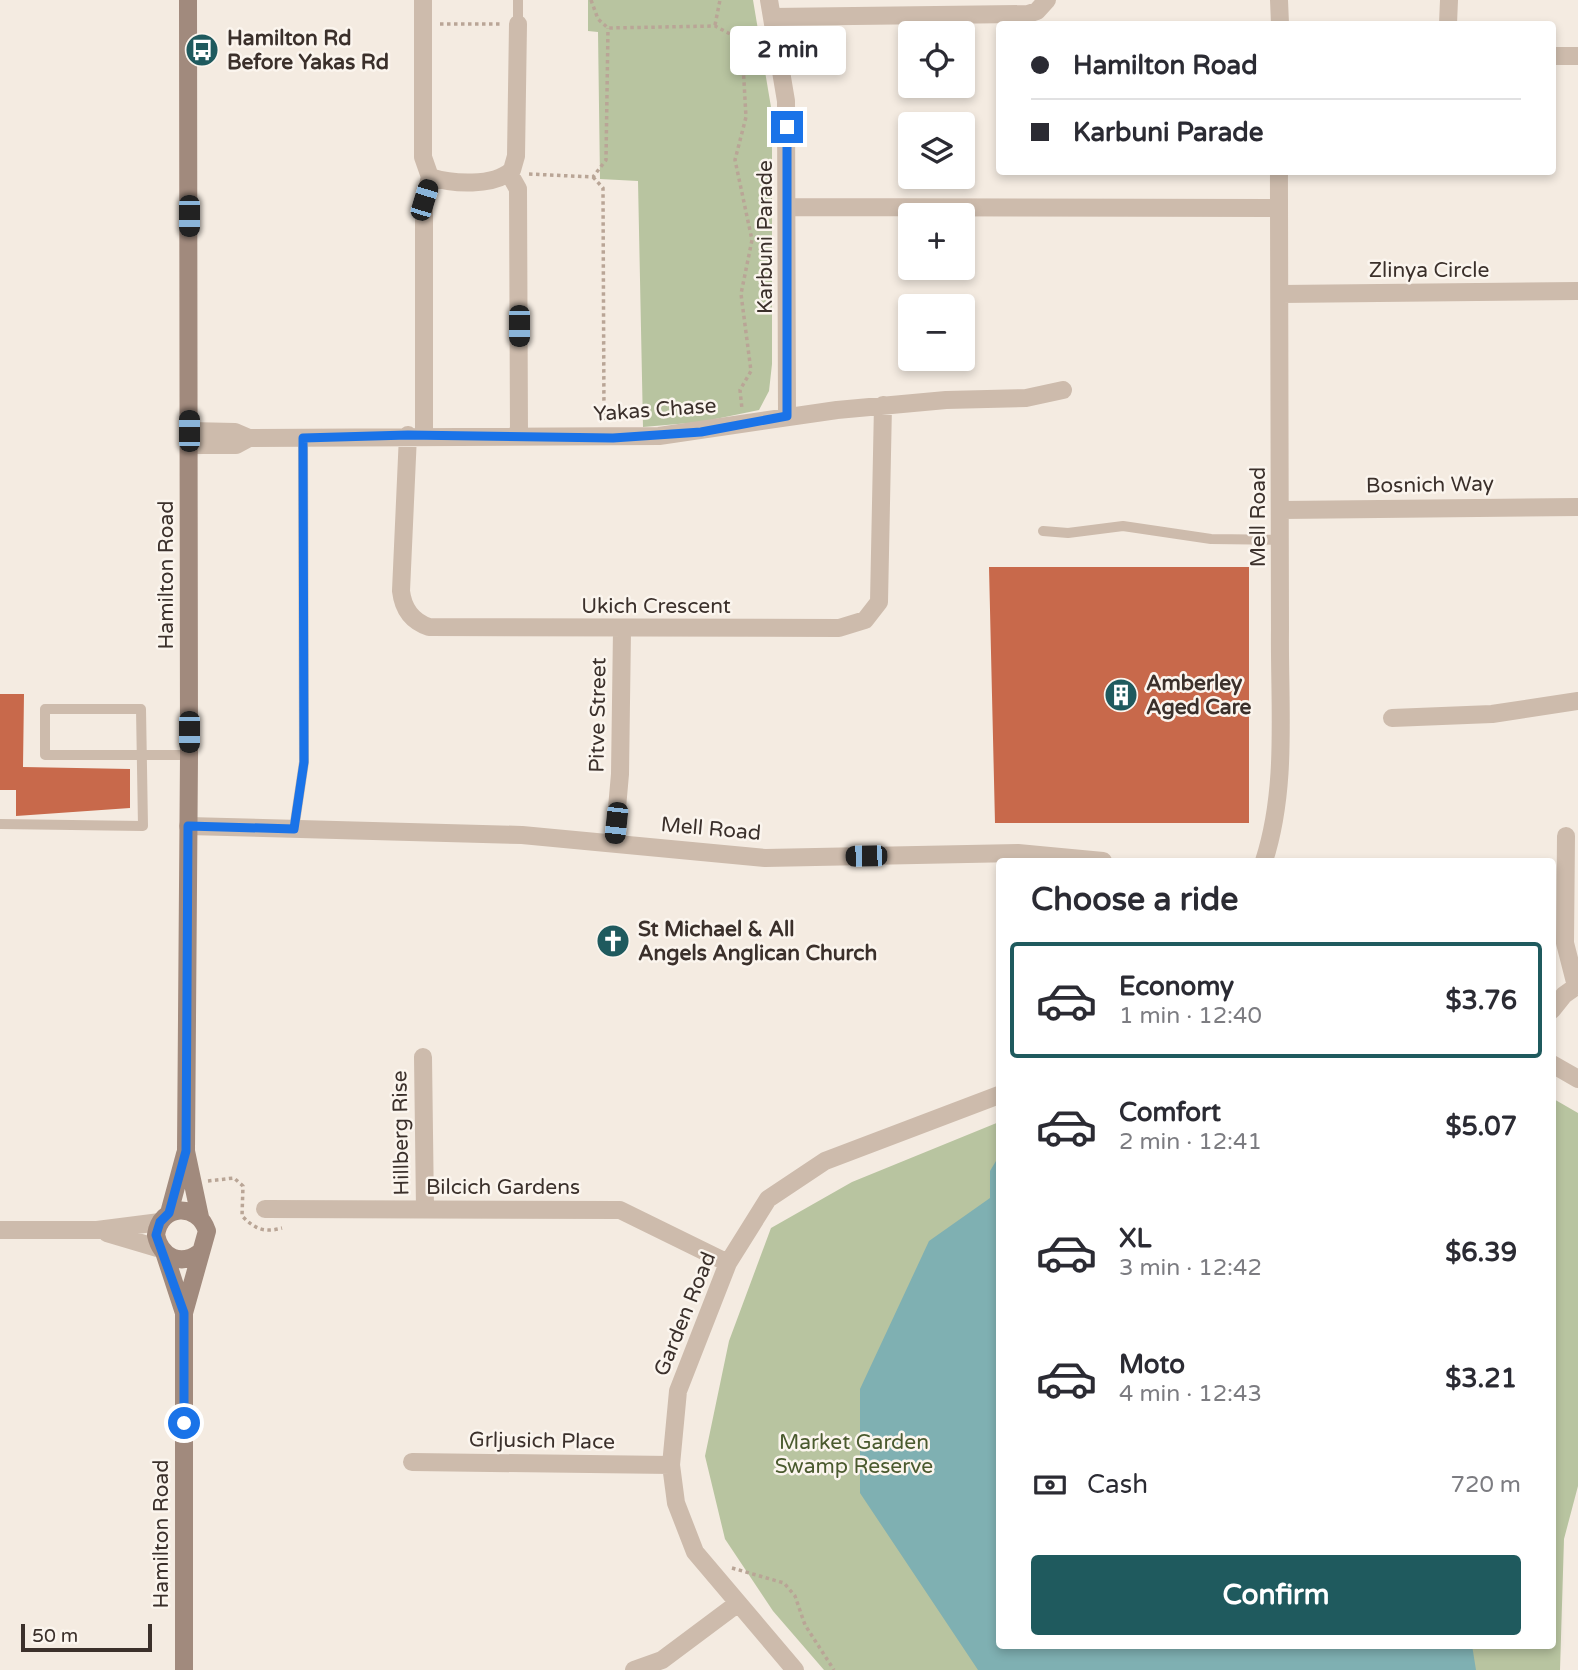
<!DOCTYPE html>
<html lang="en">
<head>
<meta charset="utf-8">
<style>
	body { margin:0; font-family:"Varela Round",sans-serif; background:#f2f2f3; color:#2b2b33; height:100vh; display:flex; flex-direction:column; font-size:26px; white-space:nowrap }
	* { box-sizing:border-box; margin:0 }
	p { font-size:23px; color:#7c7c81 }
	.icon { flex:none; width:38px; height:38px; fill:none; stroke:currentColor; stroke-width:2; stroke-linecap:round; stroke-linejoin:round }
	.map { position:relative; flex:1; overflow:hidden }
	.side { position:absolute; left:996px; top:858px; width:560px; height:791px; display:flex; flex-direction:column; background:#fff; border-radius:7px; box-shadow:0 4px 10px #0003 }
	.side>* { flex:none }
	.hud { position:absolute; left:996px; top:21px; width:560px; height:154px; border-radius:7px; box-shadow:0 4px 10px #0003; display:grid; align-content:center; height:154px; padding:0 35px; background:#fff }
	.controls { position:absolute; left:898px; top:21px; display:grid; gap:14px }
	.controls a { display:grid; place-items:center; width:77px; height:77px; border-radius:7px; background:#fff; box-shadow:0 4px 10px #0003; font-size:35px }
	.scale { position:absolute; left:21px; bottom:18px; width:131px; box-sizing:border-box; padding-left:7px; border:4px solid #3b302b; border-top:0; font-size:19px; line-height:24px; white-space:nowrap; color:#3b302b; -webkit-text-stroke:5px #fbf5ee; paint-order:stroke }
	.end { position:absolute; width:32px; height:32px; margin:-16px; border:9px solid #1a73e8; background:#fff; box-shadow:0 0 0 4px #fff }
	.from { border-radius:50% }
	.bubble { position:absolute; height:49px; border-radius:7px; background:#fff; box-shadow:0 4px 10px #0003; font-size:23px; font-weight:700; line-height:49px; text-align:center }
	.car { position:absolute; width:21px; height:42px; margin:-21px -10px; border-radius:9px; box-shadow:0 0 5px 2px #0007; background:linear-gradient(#222 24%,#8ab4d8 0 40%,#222 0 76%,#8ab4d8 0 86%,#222 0) }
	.hud b { display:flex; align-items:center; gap:24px; height:66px; font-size:26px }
	.hud b+b { border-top:2px solid #e1e1e2 }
	.hud i { width:18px; height:18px; background:#2b2b33 }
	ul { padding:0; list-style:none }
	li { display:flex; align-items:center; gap:21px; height:116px; margin:0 14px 10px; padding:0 21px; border:4px solid transparent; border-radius:7px }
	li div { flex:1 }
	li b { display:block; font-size:26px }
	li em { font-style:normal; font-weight:700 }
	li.active { border-color:#1f5a5e }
	li>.icon { width:63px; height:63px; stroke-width:1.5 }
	h2 { padding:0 35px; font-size:32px; line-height:84px }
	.pay { display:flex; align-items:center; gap:18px; height:77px; padding:0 35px; font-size:26px }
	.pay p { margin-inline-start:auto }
	.primary-button { display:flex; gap:14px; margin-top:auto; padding:14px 35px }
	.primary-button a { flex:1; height:80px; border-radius:7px; background:#1f5a5e; color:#fff; font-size:28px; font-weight:700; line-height:80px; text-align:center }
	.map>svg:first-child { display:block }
	.green { fill:#b8c4a0 }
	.water { fill:#7fb0b2 }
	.building { fill:#c8694b }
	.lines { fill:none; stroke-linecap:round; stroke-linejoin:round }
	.path { stroke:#b9a596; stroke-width:3.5; stroke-dasharray:3.5 3.5; stroke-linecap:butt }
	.lane { stroke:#cdbbac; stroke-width:10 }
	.street { stroke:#cdbbac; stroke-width:18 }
	.secondary { stroke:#a18a7d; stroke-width:18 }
	.route { stroke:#1a73e8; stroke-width:9 }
	.labels { text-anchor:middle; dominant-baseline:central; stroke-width:5; stroke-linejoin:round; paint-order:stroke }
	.poi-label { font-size:21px; font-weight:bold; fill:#3b302b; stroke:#fbf5ee; text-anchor:start }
	.street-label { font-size:21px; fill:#3b302b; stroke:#fbf5ee }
	.park-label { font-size:21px; fill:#4a5a2e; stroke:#fbf5ee }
</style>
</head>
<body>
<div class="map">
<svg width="1578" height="1670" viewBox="0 0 1578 1670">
	<rect width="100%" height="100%" fill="#f4ebe1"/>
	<path class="green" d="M 588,0 L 753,0 L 772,113 L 772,364 L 769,391 L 759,410 L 701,422 L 643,427 L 638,181 L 600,179 L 598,32 L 588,31 Z
		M 1552,1098 L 1578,1113 L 1578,1486 L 1564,1539 L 1560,1670 L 824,1670 L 773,1611 L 725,1539 L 705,1456 L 729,1341 L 771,1228 L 852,1182 L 999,1122 L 999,1645 L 1552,1645 Z"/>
	<path class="water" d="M 999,1156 L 999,1645 L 1472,1645 L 1476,1670 L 978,1670 L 860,1493 L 860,1389 L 929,1241 L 990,1198 L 990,1171 Z"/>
	<path class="building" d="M 989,567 L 1249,567 L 1249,823 L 995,823 Z
		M 0,694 L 24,694 L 23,767 L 130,769 L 130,808 L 16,816 L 16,790 L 0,790 Z"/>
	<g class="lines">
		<path class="path" d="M 591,0 L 598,19 L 608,28 L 715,26 L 734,36 L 743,64 L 746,117 L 735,160 L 752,240 L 741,294 L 751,371 L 740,390 L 742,409
			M 440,24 L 502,24
			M 715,25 L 720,0
			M 529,174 L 593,177 L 606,160 L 608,28
			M 593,177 L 603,188 L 604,420
			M 208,1181 L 234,1178 L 243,1186 L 242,1216 C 255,1229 264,1233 282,1228
			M 732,1568 L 784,1583 L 795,1596 L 805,1625 L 834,1670"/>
		<path class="lane" d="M 518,24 L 518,0
			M 1043,531 L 1068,533 L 1123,526 L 1211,539 L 1281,540
			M 0,824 L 143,826 L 141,709 L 45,709 L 45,755 L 189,755
			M 294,829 L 304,762 L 303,438"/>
		<path class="street" d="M 423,0 L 423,157 L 430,177 C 452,184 494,187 512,170 L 516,156 L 518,24
			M 769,0 L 786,101 L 787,416
			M 1279,0 L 1280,24
			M 772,17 L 1028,14 L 1037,11 L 1047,0
			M 1448,24 L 1449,0
			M 1552,56 L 1578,56
			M 509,173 L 518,189 L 519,436
			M 788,207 L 1279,208
			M 1281,294 L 1578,291
			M 189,431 L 235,432 L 249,438 L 659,436 L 837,410 L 946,400 L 1026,398 L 1063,390
			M 408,435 L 401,591 C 403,608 411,621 429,627 L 839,628 L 865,620 L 879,602 L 883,405
			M 424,436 L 424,200 L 430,177
			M 189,445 L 236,445 L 249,438
			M 1282,510 L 1578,507
			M 1392,718 L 1492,714 L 1578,701
			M 188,826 L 522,835 L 765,858 L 1018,853 L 1103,861
			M 1566,836 L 1565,943 L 1576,986
			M 614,842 L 620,774 L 622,630
			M 1264,861 C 1288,787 1279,706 1280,629 C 1281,476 1278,324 1279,172
			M 1552,1010 L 1564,995 L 1578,985
			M 423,1057 L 425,1209
			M 1552,1064 L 1578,1079
			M 265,1209 L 620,1210 L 728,1263
			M 0,1230 L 97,1230 L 160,1222
			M 107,1233 L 161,1249
			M 412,1462 L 671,1465
			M 634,1670 L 662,1660 L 737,1604
			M 795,1670 L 695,1552 L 676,1503 L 671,1465 L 678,1391 L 728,1263 L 768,1199 L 825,1161 L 999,1095"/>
		<path class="secondary" d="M 188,0 L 189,755 L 186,1151 L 200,1217
			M 169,1213 L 185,1154
			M 164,1252 L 184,1313
			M 184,1670 L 184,1313 L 207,1231 C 198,1202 160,1204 156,1235 C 161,1258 181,1266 199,1253"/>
	</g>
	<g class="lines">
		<path class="route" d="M 184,1423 L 184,1313 L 156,1235 L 160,1222 L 169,1213 L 186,1151 L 188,826 L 294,829 L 304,762 L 303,438 L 408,435 L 613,438 L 701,432 L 787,416 L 787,127"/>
	</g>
	<defs>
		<symbol id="bus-disc" viewBox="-11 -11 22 22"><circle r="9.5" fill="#1f5a5e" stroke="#fbf5ee"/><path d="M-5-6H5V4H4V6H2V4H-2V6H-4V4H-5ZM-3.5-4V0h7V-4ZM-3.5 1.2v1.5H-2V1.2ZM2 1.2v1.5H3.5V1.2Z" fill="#fff"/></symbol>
		<symbol id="building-disc" viewBox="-11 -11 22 22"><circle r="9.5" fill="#1f5a5e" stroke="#fbf5ee"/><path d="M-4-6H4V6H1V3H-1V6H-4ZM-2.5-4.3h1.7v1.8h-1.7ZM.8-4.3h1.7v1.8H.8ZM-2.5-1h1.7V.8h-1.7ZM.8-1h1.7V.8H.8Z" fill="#fff"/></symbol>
		<symbol id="church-disc" viewBox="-11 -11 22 22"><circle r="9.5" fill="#1f5a5e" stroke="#fbf5ee"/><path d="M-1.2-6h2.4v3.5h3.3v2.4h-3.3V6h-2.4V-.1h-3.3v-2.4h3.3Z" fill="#fff"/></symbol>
	</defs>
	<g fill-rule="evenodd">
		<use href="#bus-disc" x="183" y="31" width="38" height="38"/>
		<use href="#building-disc" x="1102" y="676" width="38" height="38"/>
		<use href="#church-disc" x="594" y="922" width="38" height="38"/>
	</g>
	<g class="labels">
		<g class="poi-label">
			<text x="227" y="38">Hamilton Rd<tspan x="227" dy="24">Before Yakas Rd</tspan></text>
			<text x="1146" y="683">Amberley<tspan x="1146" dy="24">Aged Care</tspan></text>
			<text x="638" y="929">St Michael &amp; All<tspan x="638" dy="24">Angels Anglican Church</tspan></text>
		</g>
		<g class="street-label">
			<text transform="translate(765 237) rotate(-90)">Karbuni Parade</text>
			<text x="1429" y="270">Zlinya Circle</text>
			<text transform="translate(655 410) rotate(-4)">Yakas Chase</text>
			<text transform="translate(1430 485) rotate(-1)">Bosnich Way</text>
			<text transform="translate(1258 517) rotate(-90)">Mell Road</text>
			<text transform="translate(166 575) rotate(-90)">Hamilton Road</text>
			<text x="656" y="606">Ukich Crescent</text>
			<text transform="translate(598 715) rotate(-89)">Pitve Street</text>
			<text transform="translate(711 829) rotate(5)">Mell Road</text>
			<text transform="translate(401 1133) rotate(-91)">Hillberg Rise</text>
			<text x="503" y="1187">Bilcich Gardens</text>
			<text transform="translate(685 1314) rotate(-68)">Garden Road</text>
			<text transform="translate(542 1441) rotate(1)">Grljusich Place</text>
			<text transform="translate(161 1534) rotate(-90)">Hamilton Road</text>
		</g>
		<g class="park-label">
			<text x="854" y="1442">Market Garden<tspan x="854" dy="24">Swamp Reserve</tspan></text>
		</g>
	</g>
</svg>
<div class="controls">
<a><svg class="icon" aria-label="locate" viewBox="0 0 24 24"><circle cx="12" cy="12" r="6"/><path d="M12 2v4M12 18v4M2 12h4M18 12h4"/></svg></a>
<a><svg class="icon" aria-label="layers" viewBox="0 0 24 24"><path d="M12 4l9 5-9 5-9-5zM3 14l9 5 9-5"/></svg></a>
<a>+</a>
<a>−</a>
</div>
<div class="scale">50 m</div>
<i class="end from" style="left:184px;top:1423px"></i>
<i class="end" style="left:787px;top:127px"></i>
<div class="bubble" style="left:730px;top:26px;width:116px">2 min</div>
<i class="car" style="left:424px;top:200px;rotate:17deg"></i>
<i class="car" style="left:189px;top:216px;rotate:180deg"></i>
<i class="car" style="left:519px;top:326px;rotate:180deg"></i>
<i class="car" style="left:189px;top:431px;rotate:0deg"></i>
<i class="car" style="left:189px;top:732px;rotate:180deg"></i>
<i class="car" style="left:616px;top:823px;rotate:186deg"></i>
<i class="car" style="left:866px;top:856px;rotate:269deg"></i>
<div class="hud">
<b><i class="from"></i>Hamilton Road</b>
<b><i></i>Karbuni Parade</b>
</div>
<section class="side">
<h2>Choose a ride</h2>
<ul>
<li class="active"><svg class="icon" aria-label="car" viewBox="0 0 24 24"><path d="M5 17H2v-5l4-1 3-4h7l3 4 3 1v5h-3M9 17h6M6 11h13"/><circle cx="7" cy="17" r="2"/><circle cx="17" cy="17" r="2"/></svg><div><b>Economy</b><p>1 min · 12:40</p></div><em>$3.76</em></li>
<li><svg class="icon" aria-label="car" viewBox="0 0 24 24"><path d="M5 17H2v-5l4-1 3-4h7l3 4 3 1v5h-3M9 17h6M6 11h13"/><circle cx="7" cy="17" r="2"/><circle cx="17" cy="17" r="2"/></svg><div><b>Comfort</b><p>2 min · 12:41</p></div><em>$5.07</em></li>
<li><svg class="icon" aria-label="car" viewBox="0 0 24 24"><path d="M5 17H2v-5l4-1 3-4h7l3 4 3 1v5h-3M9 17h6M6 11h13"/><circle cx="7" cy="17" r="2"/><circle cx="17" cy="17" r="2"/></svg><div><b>XL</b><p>3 min · 12:42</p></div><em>$6.39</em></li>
<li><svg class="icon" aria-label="car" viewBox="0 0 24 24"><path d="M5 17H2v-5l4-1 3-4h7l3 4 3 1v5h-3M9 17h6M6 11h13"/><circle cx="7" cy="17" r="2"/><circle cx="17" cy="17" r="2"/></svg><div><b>Moto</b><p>4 min · 12:43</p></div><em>$3.21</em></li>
</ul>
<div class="pay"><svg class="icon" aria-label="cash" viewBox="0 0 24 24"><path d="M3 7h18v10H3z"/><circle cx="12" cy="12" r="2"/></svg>Cash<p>720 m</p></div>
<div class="primary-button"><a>Confirm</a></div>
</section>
</div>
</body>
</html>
